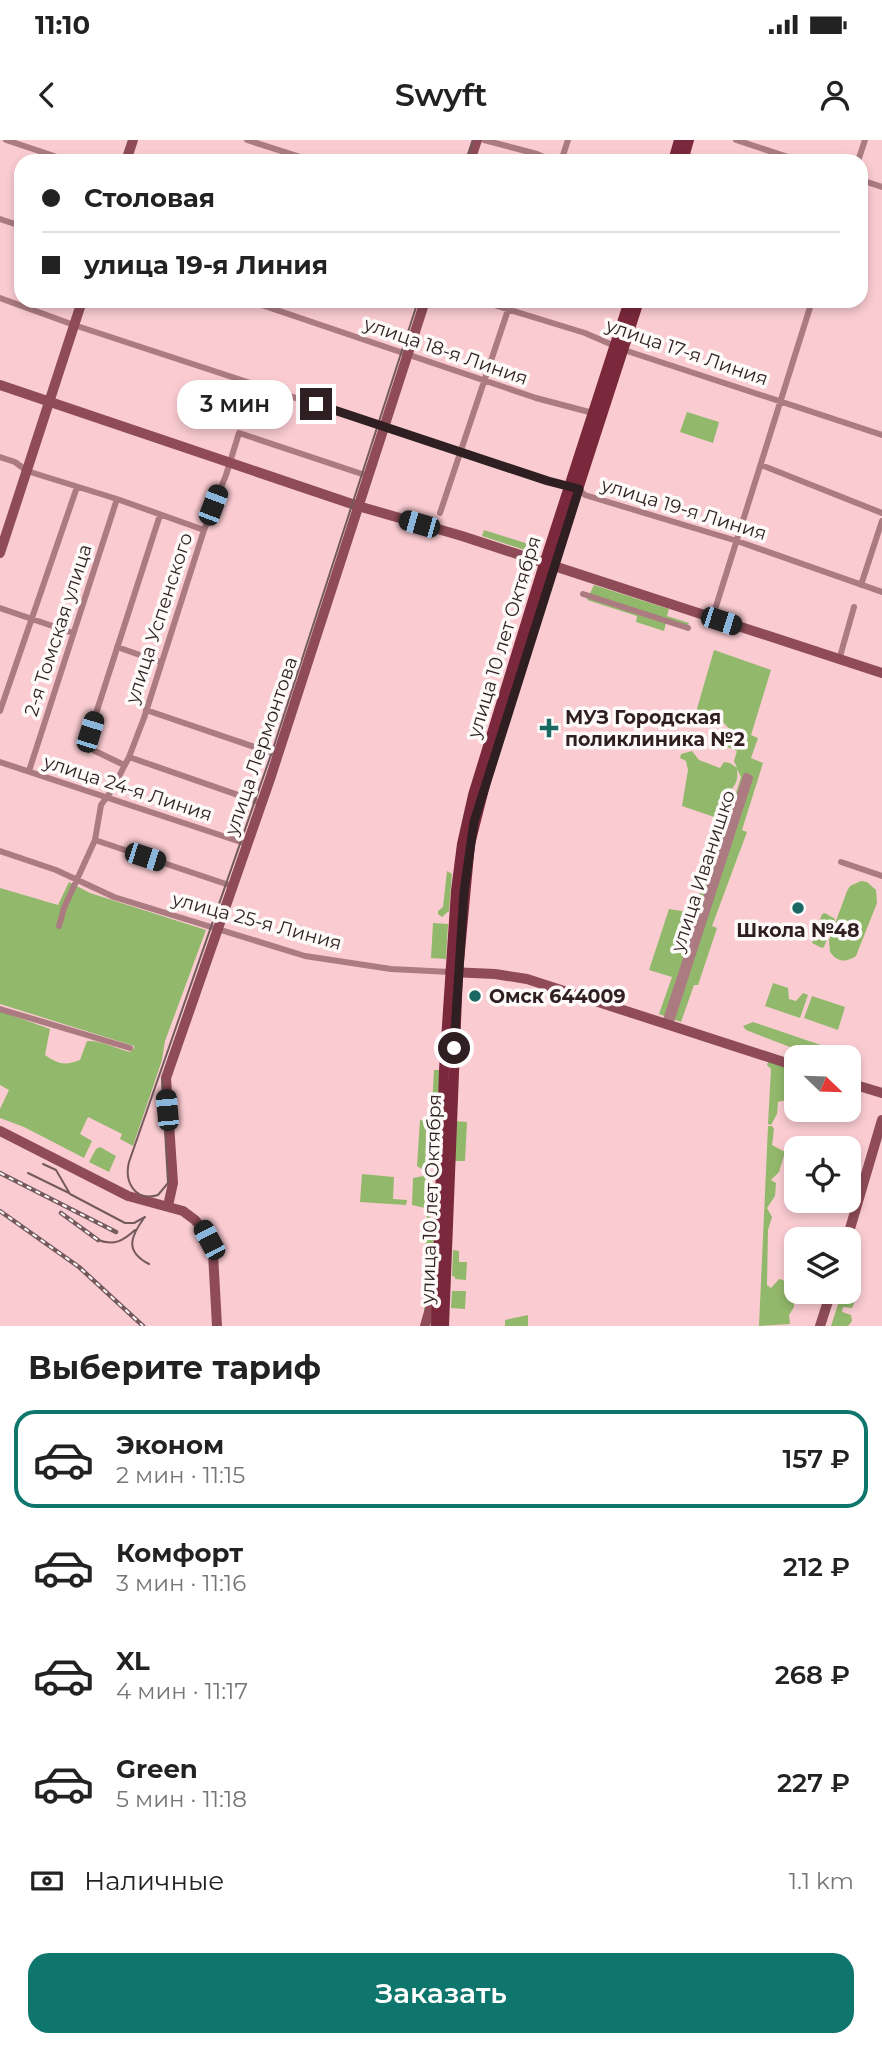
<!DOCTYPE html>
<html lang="ru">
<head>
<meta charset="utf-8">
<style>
	body { margin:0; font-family:Montserrat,sans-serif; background:#f6f6f6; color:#222; height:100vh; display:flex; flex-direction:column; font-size:26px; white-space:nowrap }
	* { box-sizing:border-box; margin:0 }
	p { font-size:23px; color:#767676 }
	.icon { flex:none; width:38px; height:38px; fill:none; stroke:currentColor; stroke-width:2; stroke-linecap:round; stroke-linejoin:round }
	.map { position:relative; height:1186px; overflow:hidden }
	.details { display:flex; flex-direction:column; background:#fff; flex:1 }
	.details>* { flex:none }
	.banner { position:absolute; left:14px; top:14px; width:854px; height:154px; border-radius:21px; box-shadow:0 4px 10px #0003; display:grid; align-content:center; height:154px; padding:0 28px; background:#fff }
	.needle { width:46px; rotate:113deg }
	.fabs { position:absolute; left:784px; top:905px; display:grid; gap:14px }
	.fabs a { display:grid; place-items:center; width:77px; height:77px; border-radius:14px; background:#fff; box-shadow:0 4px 10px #0003; font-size:35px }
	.end { position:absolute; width:32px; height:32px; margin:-16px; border:9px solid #301f22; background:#fff; box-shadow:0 0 0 4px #fff }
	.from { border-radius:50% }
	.bubble { position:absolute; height:49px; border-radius:21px; background:#fff; box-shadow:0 4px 10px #0003; font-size:23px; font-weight:600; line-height:49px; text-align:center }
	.car { position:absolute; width:21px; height:42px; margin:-21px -10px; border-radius:9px; box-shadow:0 0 5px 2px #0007; background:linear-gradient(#222 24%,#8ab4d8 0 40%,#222 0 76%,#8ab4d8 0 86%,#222 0) }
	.banner b { display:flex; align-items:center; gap:24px; height:66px; font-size:26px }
	.banner b+b { border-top:2px solid #e0e0e0 }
	.banner i { width:18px; height:18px; background:#222 }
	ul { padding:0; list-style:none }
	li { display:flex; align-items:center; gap:21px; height:98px; margin:0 14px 10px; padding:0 14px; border:4px solid transparent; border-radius:21px }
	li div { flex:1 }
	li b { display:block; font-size:26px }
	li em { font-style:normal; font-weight:600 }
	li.active { border-color:#0f766e }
	li>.icon { width:63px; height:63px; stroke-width:1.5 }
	h2 { padding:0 28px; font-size:32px; line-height:84px }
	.pay { display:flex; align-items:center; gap:18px; height:77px; padding:0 28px; font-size:26px }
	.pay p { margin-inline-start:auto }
	.action { display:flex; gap:14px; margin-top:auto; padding:14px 28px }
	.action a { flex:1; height:80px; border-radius:21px; background:#0f766e; color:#fff; font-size:28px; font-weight:600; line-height:80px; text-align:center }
	.status { display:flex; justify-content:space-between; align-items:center; height:49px; padding:0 35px; background:#fff; direction:ltr }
	.status svg { height:19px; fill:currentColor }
	header { display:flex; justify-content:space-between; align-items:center; height:91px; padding:0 28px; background:#fff; font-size:32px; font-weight:600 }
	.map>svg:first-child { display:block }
	.green { fill:#92b86b }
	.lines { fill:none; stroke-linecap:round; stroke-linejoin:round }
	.street { stroke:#ab7b81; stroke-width:6 }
	.secondary { stroke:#8f4c58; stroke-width:10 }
	.primary { stroke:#7a283b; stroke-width:10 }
	.tram { stroke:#74595d; stroke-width:2 }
	.rail-casing { stroke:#74595d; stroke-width:4.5 }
	.rail { stroke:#fefafa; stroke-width:2; stroke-dasharray:5; stroke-linecap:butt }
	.route { stroke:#301f22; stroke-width:9 }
	.poi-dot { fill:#1a6763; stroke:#fefafa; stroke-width:2.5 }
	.labels { text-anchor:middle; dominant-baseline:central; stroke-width:7; stroke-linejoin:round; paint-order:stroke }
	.street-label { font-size:19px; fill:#301f22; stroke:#fefafa }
	.poi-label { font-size:19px; font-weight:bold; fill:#301f22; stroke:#fefafa; text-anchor:start }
</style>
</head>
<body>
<div class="status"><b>11:10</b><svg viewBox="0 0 49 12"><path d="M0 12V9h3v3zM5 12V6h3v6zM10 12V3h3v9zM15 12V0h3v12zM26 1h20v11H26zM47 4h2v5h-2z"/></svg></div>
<header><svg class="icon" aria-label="back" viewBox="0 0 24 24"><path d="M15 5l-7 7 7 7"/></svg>Swyft<svg class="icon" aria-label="person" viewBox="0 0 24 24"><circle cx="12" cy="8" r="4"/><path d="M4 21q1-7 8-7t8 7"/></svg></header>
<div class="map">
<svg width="882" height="1186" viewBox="0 0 882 1186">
	<rect width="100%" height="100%" fill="#faccd2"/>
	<path class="green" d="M 687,272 L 719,282 L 713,303 L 680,292 Z
		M 484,390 L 535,406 L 537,411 L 534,413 L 482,396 Z
		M 594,445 L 669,469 L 667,476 L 689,483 L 687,490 L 666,483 L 664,491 L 636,482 L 637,476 L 587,460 Z
		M 714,510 L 771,530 L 751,595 L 758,598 L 751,618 L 763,623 L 742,690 L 747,692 L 712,786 L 717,788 L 698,845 L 694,845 L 681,882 L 659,874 L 672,837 L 649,830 L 669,769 L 694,773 L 720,685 L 727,681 L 741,637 L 737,629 C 738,639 737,642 732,649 L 734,654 L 726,681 L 682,666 L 688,630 L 686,621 L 680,618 L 681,614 L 692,611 L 699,620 L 720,628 L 724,622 L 730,623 L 737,628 L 734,621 L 737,611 L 725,606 L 731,591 L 725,584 L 696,572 Z
		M 447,731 L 452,734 L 449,771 L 442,777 L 438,774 L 438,771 L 443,767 Z
		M 861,741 L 867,742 L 876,750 L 877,763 L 856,816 C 846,823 837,822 830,812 L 829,800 L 847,751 L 850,746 Z
		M 69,742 L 90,753 L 206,790 L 165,901 L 162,920 L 133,1006 L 120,999 L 122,994 L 88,977 L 80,994 L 92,1001 L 84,1018 L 24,987 L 0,978 L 0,969 L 9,950 L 0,945 L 0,871 L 50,889 L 45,915 C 58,924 65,926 80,920 L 87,901 C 101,900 115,908 130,912 L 134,908 L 134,906 L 0,864 L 0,748 L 58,765 Z
		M 825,773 L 835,779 L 824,807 L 822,808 L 812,803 L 822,774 Z
		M 433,783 L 448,784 L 446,819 L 431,818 Z
		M 773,843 L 788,848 L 789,859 L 796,861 L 803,853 L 808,855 L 800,878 L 765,866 Z
		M 812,856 L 845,867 L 838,890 L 804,878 Z
		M 753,882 L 853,916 L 858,921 L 858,924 L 855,926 L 849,926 L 849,917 L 816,917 L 746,890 L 743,886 Z
		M 768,922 L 796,929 L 796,954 L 794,958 L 778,962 L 777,974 L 771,985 L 768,984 L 771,929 L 767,925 Z
		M 434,930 L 440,930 L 437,978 L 431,983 Z
		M 420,980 L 426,981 L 425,1068 L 412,1065 L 413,1038 L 423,1036 L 423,1030 L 417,1026 Z
		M 455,981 L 467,982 L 465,1021 L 453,1021 Z
		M 768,986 L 772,986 L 774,989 L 772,1005 L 785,1012 L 779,1032 L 771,1040 L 776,1043 L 775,1056 L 767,1068 L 772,1077 L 768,1090 L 767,1145 L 771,1148 L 779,1139 L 783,1140 C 789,1146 787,1153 794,1161 L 794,1167 L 789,1175 L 790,1184 L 759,1186 Z
		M 100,1007 L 116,1016 L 109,1032 L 89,1022 L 96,1009 Z
		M 362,1034 L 394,1037 L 393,1059 L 407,1060 L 406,1065 L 360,1062 Z
		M 427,1074 L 434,1081 L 433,1119 L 425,1117 Z
		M 453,1110 L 459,1111 L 459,1122 L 467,1122 L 466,1140 L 455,1139 L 455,1137 L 452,1136 Z
		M 426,1124 L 433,1124 L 431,1148 L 424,1173 Z
		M 849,1149 L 854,1151 L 857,1156 L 852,1168 L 843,1167 L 842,1172 L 851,1175 L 852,1181 L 848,1186 L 831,1186 L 842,1152 L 849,1152 Z
		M 452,1151 L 466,1151 L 465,1169 L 451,1168 Z
		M 528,1175 L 528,1186 L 505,1186 L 505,1180 Z"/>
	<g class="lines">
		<path class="street" d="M 6,0 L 69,21
			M 247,0 L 313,21
			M 484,0 L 537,14 L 553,21
			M 736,0 L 800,21
			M 561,21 L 568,0
			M 858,21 L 865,0
			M 861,40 L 882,47
			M 0,79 L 21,86
			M 0,158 L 74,185 L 548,341 C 562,344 575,345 585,355 L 737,401 L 882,452
			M 250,161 L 536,258 L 593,273
			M 481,161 L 585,193 L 624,210 L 882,295
			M 0,317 L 15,322 L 27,331 L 117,359 L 204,390
			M 761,325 L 882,373
			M 440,373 L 511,161
			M 861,445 L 882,381
			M 583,454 L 688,488
			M 0,468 L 73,493
			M 712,479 L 812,161
			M 117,507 L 160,522
			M 839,520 L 854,467
			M 146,570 L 278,615
			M 0,571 L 77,347
			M 129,617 L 261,663
			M 0,622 L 247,704
			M 124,625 L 93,610 L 90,606 L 90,592 L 160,375
			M 29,631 L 117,359
			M 95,700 L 232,746
			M 0,711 L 56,730 L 114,757 L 305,816 L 391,829 L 450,832
			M 841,722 L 882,736
			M 59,786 L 64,768 L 95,700 L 101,665 L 112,650 L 129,617 L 144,578 L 204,390 L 226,335 L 239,293 L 368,336
			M 0,869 L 130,908
			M 665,883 L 746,636
			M 670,885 L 750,638 L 746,636"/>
		<path class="secondary" d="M 126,21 L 133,0
			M 470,21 L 477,0
			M 0,245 L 358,366 L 462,396 L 882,533
			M 0,413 L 82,161
			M 450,832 L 495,834 L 527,839 L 796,926
			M 849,943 L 882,953
			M 0,991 L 128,1056 L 183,1071 L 195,1080 L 202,1088 L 213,1113 L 217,1186
			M 168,1066 L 173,1043 L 166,938 L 270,639 L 425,161
			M 847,1099 L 882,980
			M 425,1186 L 435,1151
			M 820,1186 L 831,1152"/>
		<path class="primary" d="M 673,21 L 679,0
			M 683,21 L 689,0
			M 436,1186 L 444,930 L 456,751 L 462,704 L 473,655 L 544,424 L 629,161
			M 444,1186 L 458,832 L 470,704 L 486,641 L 549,439 L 639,161"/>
		<path class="tram" d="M 466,21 L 473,0
			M 162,938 L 168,1043 L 158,1055 C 135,1062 124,1042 129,1022 L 272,612 L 418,161
			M 43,1024 L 56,1030 L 70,1054 L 125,1083 L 134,1083 L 145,1077
			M 28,1033 L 69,1053
			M 144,1078 C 131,1096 124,1111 149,1124
			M 98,1100 C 114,1106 123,1101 135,1090"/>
		<defs>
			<path id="rail" d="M 0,1033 L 116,1092
				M 0,1071 L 79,1127 L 143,1186
				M 61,1073 L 98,1100"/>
		</defs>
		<use href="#rail" class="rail-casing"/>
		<use href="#rail" class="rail"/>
	</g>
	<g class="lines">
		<path class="route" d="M 316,264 L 548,341 L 579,349 L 474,682 L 464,752 L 454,908"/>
	</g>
	<g class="poi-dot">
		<path d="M545.5 577.5h7v7h7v7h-7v7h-7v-7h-7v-7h7z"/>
		<circle cx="798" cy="768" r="7"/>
		<circle cx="475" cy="856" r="7"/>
	</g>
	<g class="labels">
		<g class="street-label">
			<text transform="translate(446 211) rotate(19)">улица 18-я Линия</text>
			<text transform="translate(687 212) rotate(19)">улица 17-я Линия</text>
			<text transform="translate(684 369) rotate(17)">улица 19-я Линия</text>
			<text transform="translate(159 478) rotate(-72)">улица Успенского</text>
			<text transform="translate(58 490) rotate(-72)">2-я Томская улица</text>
			<text transform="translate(504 497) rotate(-73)">улица 10 лет Октября</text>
			<text transform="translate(261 606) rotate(-71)">улица Лермонтова</text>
			<text transform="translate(128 648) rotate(18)">улица 24-я Линия</text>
			<text transform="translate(703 731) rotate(-72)">улица Иванишко</text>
			<text transform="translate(257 781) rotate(15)">улица 25-я Линия</text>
			<text transform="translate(431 1059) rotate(-88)">улица 10 лет Октября</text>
		</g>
		<g class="poi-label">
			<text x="565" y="577">МУЗ Городская<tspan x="565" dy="22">поликлиника №2</tspan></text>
			<text x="798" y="790" text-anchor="middle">Школа №48</text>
			<text x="489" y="856">Омск 644009</text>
		</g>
	</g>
</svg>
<div class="fabs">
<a><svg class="needle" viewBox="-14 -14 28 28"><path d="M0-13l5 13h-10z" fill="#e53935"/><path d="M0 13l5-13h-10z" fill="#767676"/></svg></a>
<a><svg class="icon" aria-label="locate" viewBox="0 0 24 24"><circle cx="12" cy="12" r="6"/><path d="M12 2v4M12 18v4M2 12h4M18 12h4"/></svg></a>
<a><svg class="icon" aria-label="layers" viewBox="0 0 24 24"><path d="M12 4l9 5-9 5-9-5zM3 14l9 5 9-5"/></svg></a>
</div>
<i class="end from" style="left:454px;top:908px"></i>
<i class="end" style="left:316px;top:264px"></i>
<div class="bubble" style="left:177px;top:240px;width:116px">3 мин</div>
<i class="car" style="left:213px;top:365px;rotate:21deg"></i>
<i class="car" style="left:419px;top:384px;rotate:286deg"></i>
<i class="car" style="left:721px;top:481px;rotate:108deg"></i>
<i class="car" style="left:90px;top:592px;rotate:17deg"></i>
<i class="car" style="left:145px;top:717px;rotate:108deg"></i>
<i class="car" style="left:167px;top:970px;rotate:355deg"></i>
<i class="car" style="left:209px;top:1100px;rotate:332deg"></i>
<div class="banner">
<b><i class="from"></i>Столовая</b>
<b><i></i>улица 19-я Линия</b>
</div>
</div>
<section class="details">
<h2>Выберите тариф</h2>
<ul>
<li class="active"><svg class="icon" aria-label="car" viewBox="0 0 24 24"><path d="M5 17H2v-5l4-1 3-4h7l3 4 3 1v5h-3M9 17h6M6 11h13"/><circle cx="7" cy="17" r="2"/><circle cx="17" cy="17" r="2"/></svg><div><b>Эконом</b><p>2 мин · 11:15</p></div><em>157 ₽</em></li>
<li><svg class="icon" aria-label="car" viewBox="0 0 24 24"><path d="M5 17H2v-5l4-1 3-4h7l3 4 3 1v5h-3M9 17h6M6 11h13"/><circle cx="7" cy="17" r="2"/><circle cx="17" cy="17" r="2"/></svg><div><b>Комфорт</b><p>3 мин · 11:16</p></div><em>212 ₽</em></li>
<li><svg class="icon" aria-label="car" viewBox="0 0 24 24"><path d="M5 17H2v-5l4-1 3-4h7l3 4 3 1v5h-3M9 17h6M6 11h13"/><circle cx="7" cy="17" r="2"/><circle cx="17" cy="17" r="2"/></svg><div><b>XL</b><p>4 мин · 11:17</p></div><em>268 ₽</em></li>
<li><svg class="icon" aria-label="car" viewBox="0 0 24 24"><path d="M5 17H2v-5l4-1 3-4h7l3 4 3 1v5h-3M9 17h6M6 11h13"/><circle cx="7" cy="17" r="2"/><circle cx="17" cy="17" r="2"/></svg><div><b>Green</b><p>5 мин · 11:18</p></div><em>227 ₽</em></li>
</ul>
<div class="pay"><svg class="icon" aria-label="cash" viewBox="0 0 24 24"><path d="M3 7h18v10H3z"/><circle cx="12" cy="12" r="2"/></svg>Наличные<p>1.1 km</p></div>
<div class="action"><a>Заказать</a></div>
</section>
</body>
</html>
